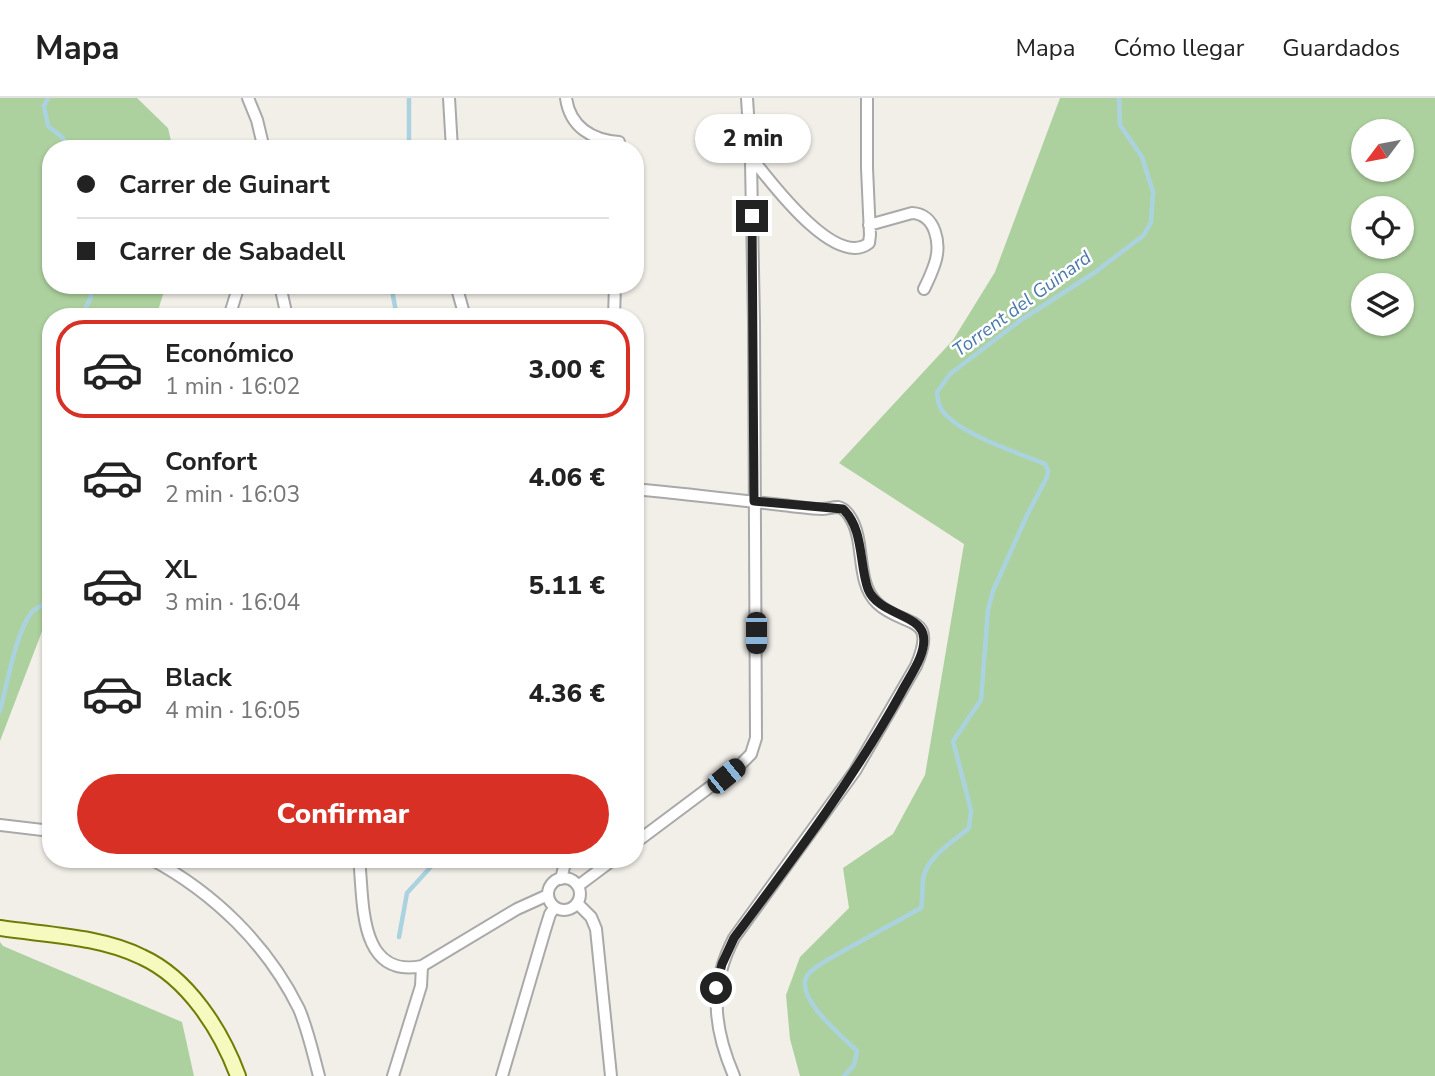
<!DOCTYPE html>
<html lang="es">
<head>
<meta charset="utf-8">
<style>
	body { margin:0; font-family:"Nunito Sans",sans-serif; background:#f2f2f2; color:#222; height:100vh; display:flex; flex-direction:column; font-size:26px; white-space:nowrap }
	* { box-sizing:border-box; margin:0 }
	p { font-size:23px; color:#767676 }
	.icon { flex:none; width:38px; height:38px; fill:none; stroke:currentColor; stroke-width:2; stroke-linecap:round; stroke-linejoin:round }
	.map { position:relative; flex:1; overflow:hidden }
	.details { position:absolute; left:42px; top:210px; width:602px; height:560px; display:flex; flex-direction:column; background:#fff; border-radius:28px; box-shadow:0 2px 5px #0004 }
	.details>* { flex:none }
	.banner { position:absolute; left:42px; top:42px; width:602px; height:154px; border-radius:28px; box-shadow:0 2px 5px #0004; display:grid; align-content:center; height:154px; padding:0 35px; background:#fff }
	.needle { width:46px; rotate:238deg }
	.controls { position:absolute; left:1351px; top:21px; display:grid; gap:14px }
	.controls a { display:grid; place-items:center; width:63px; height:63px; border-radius:50%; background:#fff; box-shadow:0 2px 5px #0004; font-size:35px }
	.end { position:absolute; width:32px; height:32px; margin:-16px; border:9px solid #222; background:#fff; box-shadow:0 0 0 4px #fff }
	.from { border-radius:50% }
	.bubble { position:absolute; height:49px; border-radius:24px; background:#fff; box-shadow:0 2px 5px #0004; font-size:23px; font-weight:800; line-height:49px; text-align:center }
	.car { position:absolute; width:21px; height:42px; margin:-21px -10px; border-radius:9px; box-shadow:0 0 5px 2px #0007; background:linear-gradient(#222 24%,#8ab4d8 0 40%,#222 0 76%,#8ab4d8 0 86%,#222 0) }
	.banner b { display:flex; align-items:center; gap:24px; height:66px; font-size:26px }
	.banner b+b { border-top:2px solid #e0e0e0 }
	.banner i { width:18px; height:18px; background:#222 }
	ul { padding:12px 0 0; list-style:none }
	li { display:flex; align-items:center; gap:21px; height:98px; margin:0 14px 10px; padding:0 21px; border:4px solid transparent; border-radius:28px }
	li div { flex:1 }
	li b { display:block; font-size:26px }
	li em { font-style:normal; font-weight:800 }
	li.selected { border-color:#d93025 }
	li>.icon { width:63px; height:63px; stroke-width:1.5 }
	.cta { display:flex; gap:14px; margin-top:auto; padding:14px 35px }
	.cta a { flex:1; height:80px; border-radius:42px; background:#d93025; color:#fff; font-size:28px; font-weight:800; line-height:80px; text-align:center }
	header { display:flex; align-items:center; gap:42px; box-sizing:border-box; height:98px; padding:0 35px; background:#fff; border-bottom:2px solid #e0e0e0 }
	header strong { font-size:33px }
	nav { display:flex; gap:38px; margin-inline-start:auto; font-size:24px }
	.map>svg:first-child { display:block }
	.forest { fill:#add19e; fill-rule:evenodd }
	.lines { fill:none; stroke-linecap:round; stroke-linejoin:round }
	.stream { stroke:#aad3df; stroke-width:4.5 }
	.street-casing { stroke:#a9a9a9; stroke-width:14 }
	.secondary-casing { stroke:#707d05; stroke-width:18 }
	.street { stroke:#fff; stroke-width:10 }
	.secondary { stroke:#f7fabf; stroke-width:14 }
	.route { stroke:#222; stroke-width:9 }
	.labels { text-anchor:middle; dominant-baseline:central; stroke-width:5; stroke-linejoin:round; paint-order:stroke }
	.water-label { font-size:19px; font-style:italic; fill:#4a7aab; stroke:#fff }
</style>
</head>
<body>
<header>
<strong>Mapa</strong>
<nav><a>Mapa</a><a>Cómo llegar</a><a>Guardados</a></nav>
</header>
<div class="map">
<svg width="1435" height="978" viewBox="0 0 1435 978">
	<rect width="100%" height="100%" fill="#f2efe9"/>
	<path class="forest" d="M 0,0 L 137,0 L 168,30 L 173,51 L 51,51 L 51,187 L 166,187 L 156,219 L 51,219 L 51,510 L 0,643 Z
		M 1060,0 L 1435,0 L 1435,978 L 800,978 L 790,941 L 786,897 L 800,859 L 849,810 L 843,770 L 893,736 L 925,677 L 964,446 L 839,365 L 953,242 L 995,174 ZM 1363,33 L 1402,33 L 1402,72 L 1363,72 ZM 1402,110 L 1402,149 L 1363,149 L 1363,110 ZM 1363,187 L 1402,187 L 1402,226 L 1363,226 Z
		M 0,844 L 3,848 L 182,924 L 194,978 L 0,978 Z"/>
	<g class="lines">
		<path class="stream" d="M 48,0 L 44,8 L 48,28 L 62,39 L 69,51
			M 409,51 L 409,0
			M 391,187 L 397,219
			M 81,219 L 91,199 L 90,187
			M 51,434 L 51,449
			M 0,613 C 7,587 16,533 32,514 C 37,509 45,506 51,502
			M 399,839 L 407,795 L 438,761
			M 844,978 L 854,967 L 857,953 C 843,939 797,902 806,880 C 809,872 820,867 827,862 L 921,810 C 923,800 922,791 923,781 C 927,758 953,744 969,730 L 971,712 L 953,643 L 981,602 L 988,512 L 993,493 L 1028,415 L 1047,379 L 1048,372 L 1045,366 C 1019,355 966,338 947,318 C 939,311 938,304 937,294 L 950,276 L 1021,222 L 1094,175 L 1144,137 L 1151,124 L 1153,94 L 1142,59 L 1120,27 L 1119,0"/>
		<defs>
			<path id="street" d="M 248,0 L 257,22 L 264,51
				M 449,0 L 452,51
				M 566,0 C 570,29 592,42 619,44 L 619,51
				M 751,64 L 758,68 C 777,92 837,170 869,145 L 870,137 L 867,70 L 867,0
				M 869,127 L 912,115 C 936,116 941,146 935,165 C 932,174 928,183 924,191
				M 280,187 L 287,219
				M 456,187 L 465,219
				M 229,219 L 239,187
				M 614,219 L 615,187
				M 635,391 C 687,396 738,402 790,408 C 800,409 811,411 822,411 C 827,411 832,409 838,409 C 843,410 847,414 850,419 C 866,443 855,484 877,505 C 904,531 939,514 916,568 L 855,673 L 734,840 C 709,888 713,929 734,978
				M 0,727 L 51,733
				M 635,745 L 742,665 L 751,656 L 756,640 L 754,225 L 751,64 L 747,0
				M 151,761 C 214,795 267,846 299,911 C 308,932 313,956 319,978
				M 359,761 C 364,801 357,881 422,868 L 517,811 L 548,797
				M548 796a16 16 0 1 1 32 0a16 16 0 1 1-32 0Z
				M 561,781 L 566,761
				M 578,788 L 614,761
				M 577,805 L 591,819 L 596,831 L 611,978
				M 393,978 L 421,888 L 422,868
				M 502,978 L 545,832 L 550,816 L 555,809"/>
			<path id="secondary" d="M 0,830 C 46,837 100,838 142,859 C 188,880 221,932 238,978"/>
		</defs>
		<use href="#street" class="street-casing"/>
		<use href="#secondary" class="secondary-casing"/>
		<use href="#street" class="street"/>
		<use href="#secondary" class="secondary"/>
	</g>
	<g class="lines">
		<path class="route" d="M 716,890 L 722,866 L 734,840 C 793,761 853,682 901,595 C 909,579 928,555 923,536 C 918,516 878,516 868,491 C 859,466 864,431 843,411 L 754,403 L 752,118"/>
	</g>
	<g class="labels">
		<g class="water-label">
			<text transform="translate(1022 206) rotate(-36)">Torrent del Guinard</text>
		</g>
	</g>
</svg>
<div class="controls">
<a><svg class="needle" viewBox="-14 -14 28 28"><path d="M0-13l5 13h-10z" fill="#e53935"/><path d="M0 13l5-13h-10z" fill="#767676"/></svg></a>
<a><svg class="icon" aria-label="locate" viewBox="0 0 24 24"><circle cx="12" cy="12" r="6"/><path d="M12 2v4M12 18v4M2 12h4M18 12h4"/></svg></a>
<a><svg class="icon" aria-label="layers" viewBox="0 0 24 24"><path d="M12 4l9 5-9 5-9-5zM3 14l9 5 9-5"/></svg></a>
</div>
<i class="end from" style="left:716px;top:890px"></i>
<i class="end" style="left:752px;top:118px"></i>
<div class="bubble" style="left:695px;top:16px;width:116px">2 min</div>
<i class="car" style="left:756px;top:535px;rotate:180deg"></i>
<i class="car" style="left:726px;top:678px;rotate:51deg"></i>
<div class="banner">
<b><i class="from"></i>Carrer de Guinart</b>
<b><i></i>Carrer de Sabadell</b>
</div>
<section class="details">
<ul>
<li class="selected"><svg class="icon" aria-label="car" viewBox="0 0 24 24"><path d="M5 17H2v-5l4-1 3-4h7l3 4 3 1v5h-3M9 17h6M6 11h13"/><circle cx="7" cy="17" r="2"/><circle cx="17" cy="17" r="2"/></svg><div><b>Económico</b><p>1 min · 16:02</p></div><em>3.00 €</em></li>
<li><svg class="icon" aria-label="car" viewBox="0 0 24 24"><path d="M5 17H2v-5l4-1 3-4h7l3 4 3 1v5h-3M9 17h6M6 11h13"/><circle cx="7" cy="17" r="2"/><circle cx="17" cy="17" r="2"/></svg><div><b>Confort</b><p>2 min · 16:03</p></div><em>4.06 €</em></li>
<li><svg class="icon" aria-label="car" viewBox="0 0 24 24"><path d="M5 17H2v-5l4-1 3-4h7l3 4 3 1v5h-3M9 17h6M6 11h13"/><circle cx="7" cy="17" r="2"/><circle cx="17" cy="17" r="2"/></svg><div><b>XL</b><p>3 min · 16:04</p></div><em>5.11 €</em></li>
<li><svg class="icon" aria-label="car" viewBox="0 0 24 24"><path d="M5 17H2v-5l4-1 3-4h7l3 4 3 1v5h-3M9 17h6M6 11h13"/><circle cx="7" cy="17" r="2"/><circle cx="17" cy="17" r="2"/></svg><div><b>Black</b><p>4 min · 16:05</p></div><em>4.36 €</em></li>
</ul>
<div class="cta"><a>Confirmar</a></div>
</section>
</div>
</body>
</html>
